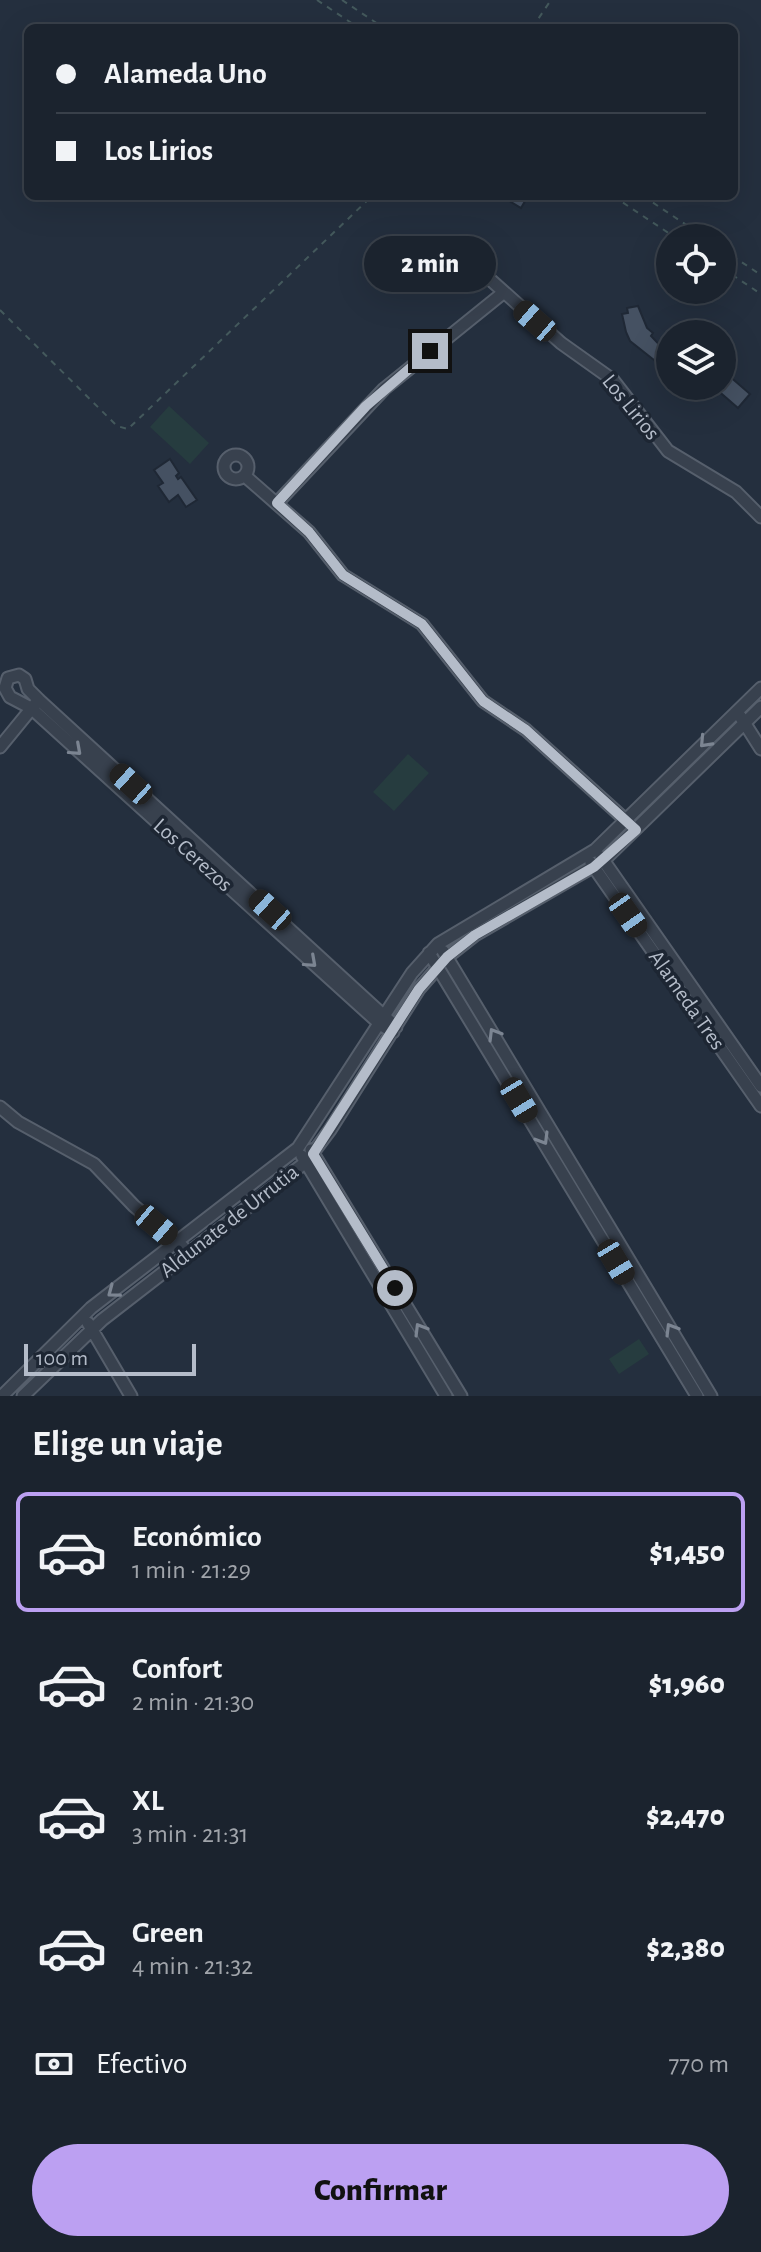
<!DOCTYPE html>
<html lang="es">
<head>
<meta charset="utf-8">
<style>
	body { margin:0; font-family:"Alegreya Sans",sans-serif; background:#282f3a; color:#f1f3f6; height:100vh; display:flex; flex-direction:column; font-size:30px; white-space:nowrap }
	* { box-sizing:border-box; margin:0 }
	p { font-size:26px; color:#a0a4aa }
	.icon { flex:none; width:44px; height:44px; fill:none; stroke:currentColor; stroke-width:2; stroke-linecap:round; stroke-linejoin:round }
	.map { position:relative; height:1396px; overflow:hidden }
	.drawer { display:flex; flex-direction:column; background:#1b232e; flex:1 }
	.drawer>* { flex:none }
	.banner { position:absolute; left:24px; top:24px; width:714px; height:176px; border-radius:12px; box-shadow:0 8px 32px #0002,0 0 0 2px #39404a; display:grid; align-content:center; height:176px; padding:0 32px; background:#1b232e }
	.buttons { position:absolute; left:656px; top:224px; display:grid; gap:16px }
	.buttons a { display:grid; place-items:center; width:80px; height:80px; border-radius:50%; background:#1b232e; box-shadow:0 8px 32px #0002,0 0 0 2px #39404a; font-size:40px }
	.scale { position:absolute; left:24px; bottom:20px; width:172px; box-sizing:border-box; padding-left:8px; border:4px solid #b4bcc9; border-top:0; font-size:22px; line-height:28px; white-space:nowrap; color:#b4bcc9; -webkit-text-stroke:6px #1d2633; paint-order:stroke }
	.end { position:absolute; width:36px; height:36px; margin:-18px; border:10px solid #b4bcc9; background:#111; box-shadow:0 0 0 4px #111 }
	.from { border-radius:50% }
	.bubble { position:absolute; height:56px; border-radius:28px; background:#1b232e; box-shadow:0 8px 32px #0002,0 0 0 2px #39404a; font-size:26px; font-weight:800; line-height:56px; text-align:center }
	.car { position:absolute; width:24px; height:48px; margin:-24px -12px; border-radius:10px; box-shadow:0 0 6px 2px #0007; background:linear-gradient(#222 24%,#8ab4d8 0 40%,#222 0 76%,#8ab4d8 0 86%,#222 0) }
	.banner b { display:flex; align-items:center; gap:28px; height:76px; font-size:30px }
	.banner b+b { border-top:2px solid #39404a }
	.banner i { width:20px; height:20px; background:#f1f3f6 }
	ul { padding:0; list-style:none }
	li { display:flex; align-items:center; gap:24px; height:120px; margin:0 16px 12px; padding:0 16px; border:4px solid transparent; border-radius:12px }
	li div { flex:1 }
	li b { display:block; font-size:30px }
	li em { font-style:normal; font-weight:800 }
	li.current { border-color:#bca0f2 }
	li>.icon { width:72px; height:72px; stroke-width:1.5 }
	h2 { padding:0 32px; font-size:36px; line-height:96px }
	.pay { display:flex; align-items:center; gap:20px; height:88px; padding:0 32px; font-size:30px }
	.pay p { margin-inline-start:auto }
	.primary-button { display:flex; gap:16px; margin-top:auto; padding:16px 32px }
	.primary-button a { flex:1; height:92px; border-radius:48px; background:#bca0f2; color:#111; font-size:32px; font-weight:800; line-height:92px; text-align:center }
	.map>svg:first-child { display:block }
	.green { fill:#263c3f }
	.building { fill:#455162; stroke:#1f2835; stroke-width:2 }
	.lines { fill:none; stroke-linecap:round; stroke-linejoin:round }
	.street-casing { stroke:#565f6c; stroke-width:15 }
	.path { stroke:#44595c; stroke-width:2; stroke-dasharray:6 6; stroke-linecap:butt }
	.street { stroke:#38414e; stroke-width:11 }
	.oneway { stroke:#7c8592 }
	.route { stroke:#b4bcc9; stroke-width:10 }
	.labels { text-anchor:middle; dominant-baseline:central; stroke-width:7; stroke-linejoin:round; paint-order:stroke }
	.street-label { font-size:22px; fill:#b4bcc9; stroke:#1d2633 }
</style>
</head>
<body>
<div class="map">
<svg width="761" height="1396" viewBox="0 0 761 1396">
	<rect width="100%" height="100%" fill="#242f3e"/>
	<path class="green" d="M 169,406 L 209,443 L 190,464 L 150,427 Z
		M 408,754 L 429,773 L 394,811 L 373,792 Z
		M 639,1339 L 649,1354 L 619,1374 L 609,1359 Z"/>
	<path class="building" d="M 501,196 L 528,196 L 521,208 Z
		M 638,306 L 647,328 L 653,333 L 651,336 L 668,354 L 659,364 L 630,341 L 626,332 L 622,314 L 628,313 L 627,308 Z
		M 727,374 L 750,394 L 738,408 L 715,388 L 722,386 Z
		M 170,459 L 179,473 L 176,476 L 178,479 L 181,477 L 197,500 L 186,507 L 178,495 L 169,502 L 158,486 L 163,483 L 154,470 Z"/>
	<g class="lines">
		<defs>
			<path id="street" d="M463 266a12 12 0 1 1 24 0a12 12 0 1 1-24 0Z
				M 484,274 L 561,343 L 613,380 L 668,451 L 736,492 L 761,517
				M224 467a12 12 0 1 1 24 0a12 12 0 1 1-24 0Z
				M 245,476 L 309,532 L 343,575 L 422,624 L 483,701 L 526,730 L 630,824
				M 277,503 L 384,389 L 503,293
				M 740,716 L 761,749
				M 0,747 L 36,703
				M 601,857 L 761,1086
				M 591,863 L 761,1106
				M 443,951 L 711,1396
				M 429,953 L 697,1396
				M 393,1032 L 380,1024 L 31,708 L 10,697 L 5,688 L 8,678 L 19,675 L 25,679 L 28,689 L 39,700 L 396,1027
				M 0,1107 L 18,1122 L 94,1164 L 134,1206 L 183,1247
				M 311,1150 L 461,1396
				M 302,1156 L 446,1396
				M 88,1323 L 131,1396
				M 2,1396 L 91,1308 L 298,1148 L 412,973 L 438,944 L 595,850 L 761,688
				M 23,1396 L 102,1320 L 306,1162 L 330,1130 L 419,989 L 447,957 L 475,935 L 603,861 L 761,707"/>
		</defs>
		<use href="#street" class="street-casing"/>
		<path class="path" d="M 317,0 L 359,28
			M 342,0 L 384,28
			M 532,28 L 551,0
			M 613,196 L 676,238
			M 643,196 L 706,238
			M 722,249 L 761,275
			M 722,268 L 761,294
			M 0,310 L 117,426 L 128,429 L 372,196"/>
		<use href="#street" class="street"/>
	</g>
	<defs><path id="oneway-chevron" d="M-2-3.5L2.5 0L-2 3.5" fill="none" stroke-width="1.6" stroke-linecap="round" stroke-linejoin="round" transform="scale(2)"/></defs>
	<g class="oneway">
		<use href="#oneway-chevron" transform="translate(705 742) rotate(133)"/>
		<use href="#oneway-chevron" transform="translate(76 750) rotate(42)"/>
		<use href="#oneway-chevron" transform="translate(311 962) rotate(42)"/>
		<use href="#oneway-chevron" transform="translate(494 1034) rotate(-121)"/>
		<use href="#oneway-chevron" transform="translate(543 1139) rotate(59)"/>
		<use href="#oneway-chevron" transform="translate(113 1292) rotate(143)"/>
		<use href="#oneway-chevron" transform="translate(420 1329) rotate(-121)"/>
		<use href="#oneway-chevron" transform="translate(671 1329) rotate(-121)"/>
	</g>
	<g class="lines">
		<path class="route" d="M 395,1288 L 313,1154 L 419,989 L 447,957 L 475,935 L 594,867 L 636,830 L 526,730 L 483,701 L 422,624 L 343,575 L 309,532 L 277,503 L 366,406 L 430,351"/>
	</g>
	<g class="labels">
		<g class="street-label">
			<text transform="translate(631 407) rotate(51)">Los Lirios</text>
			<text transform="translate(193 855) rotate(42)">Los Cerezos</text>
			<text transform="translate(687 1000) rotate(55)">Alameda Tres</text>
			<text transform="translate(229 1221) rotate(-38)">Aldunate de Urrutia</text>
		</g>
	</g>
</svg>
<div class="buttons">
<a><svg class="icon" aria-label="locate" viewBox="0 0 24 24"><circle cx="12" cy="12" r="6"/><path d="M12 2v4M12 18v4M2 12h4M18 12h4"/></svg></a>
<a><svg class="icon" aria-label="layers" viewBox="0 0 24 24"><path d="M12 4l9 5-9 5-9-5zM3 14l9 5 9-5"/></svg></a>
</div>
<div class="scale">100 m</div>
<i class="end from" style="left:395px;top:1288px"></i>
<i class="end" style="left:430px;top:351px"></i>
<div class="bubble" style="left:364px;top:236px;width:132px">2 min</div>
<i class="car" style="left:535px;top:321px;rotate:311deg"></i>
<i class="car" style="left:131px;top:784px;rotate:312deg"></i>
<i class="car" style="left:270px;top:910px;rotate:312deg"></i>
<i class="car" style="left:628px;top:915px;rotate:145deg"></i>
<i class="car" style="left:519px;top:1100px;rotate:149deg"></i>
<i class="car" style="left:156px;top:1225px;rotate:130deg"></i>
<i class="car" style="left:616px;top:1262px;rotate:149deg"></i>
<div class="banner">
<b><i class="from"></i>Alameda Uno</b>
<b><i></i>Los Lirios</b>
</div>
</div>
<section class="drawer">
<h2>Elige un viaje</h2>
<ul>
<li class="current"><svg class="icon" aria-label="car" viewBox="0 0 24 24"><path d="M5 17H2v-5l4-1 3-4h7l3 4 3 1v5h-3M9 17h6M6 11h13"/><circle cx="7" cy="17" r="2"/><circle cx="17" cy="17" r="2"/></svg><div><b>Económico</b><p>1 min · 21:29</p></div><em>$1,450</em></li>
<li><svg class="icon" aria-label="car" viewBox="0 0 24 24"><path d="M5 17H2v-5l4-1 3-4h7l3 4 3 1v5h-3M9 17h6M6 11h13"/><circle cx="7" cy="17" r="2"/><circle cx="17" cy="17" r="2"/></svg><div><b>Confort</b><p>2 min · 21:30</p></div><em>$1,960</em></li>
<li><svg class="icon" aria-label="car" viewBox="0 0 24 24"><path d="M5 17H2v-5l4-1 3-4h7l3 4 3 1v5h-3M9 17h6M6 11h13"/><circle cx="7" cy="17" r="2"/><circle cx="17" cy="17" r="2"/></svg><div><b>XL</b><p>3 min · 21:31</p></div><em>$2,470</em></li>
<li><svg class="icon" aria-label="car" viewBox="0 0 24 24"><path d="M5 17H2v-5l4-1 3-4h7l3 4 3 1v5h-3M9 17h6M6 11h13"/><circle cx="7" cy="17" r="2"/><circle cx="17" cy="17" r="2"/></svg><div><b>Green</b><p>4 min · 21:32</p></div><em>$2,380</em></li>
</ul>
<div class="pay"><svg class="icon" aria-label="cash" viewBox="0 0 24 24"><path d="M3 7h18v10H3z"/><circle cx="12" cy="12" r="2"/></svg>Efectivo<p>770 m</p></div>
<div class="primary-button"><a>Confirmar</a></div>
</section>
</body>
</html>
